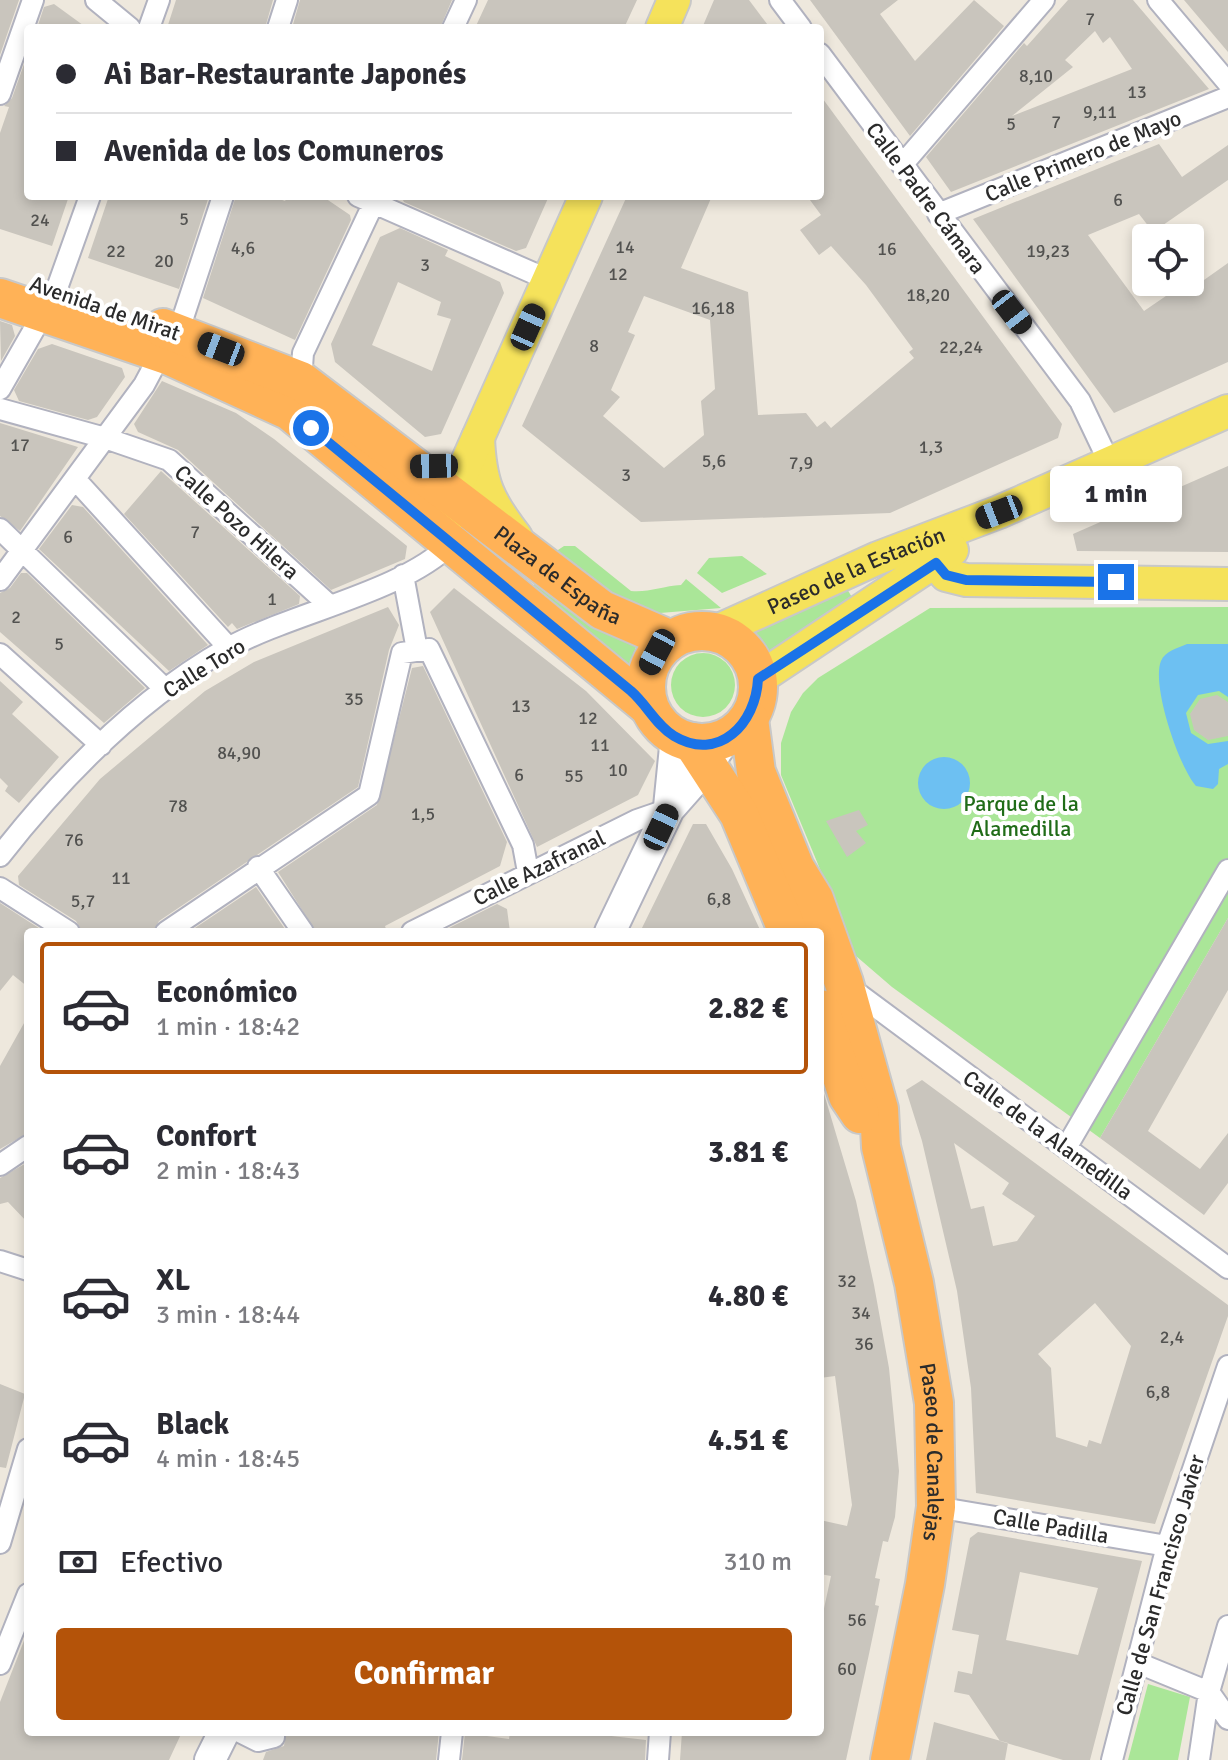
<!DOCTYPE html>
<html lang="es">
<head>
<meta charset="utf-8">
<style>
	body { margin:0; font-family:Signika,sans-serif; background:#f2f2f3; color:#2b2b33; height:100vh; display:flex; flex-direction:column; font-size:30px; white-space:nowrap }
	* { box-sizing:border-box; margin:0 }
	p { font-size:26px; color:#7c7c81 }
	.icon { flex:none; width:44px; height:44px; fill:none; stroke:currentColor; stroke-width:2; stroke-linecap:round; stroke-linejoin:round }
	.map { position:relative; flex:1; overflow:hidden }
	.drawer { position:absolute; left:24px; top:928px; width:800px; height:808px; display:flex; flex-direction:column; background:#fff; border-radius:8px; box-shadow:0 4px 12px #0003 }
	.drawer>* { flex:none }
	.top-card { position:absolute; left:24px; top:24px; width:800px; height:176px; border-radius:8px; box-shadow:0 4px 12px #0003; display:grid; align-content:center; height:176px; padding:0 32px; background:#fff }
	.buttons { position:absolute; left:1132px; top:224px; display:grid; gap:16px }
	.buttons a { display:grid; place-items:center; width:72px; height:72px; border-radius:8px; background:#fff; box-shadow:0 4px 12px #0003; font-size:40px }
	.end { position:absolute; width:36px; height:36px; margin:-18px; border:10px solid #1a73e8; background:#fff; box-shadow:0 0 0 4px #fff }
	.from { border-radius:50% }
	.bubble { position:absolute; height:56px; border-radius:8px; background:#fff; box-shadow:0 4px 12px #0003; font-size:26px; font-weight:800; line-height:56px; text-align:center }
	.car { position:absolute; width:24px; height:48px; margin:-24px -12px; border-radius:10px; box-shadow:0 0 6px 2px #0007; background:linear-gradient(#222 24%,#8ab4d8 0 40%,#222 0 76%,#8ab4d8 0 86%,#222 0) }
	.top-card b { display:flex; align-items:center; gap:28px; height:76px; font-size:30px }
	.top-card b+b { border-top:2px solid #e1e1e2 }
	.top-card i { width:20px; height:20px; background:#2b2b33 }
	ul { padding:14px 0 0; list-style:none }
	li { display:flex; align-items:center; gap:24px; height:132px; margin:0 16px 12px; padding:0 16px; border:4px solid transparent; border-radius:8px }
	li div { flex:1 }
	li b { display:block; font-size:30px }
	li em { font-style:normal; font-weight:800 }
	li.on { border-color:#b45309 }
	li>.icon { width:72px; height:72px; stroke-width:1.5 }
	.pay { display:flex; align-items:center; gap:20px; height:88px; padding:0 32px; font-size:30px }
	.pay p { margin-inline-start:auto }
	.cta { display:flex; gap:16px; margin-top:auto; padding:16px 32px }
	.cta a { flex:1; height:92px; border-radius:8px; background:#b45309; color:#fff; font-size:32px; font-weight:800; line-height:92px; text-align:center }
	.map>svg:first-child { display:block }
	.green { fill:#aae698 }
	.water { fill:#6dc0f2 }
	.building { fill:#c9c5bd; fill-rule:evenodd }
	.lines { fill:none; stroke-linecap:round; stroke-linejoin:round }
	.street-casing { stroke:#b1b2bf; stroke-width:24 }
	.secondary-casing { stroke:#b1b2bf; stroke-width:34 }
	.primary-casing { stroke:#c8c8c8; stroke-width:36 }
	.highway-casing { stroke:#c8c8c8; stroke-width:42 }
	.street { stroke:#fff; stroke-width:20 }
	.secondary { stroke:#fff; stroke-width:30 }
	.primary { stroke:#f5e25b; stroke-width:32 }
	.highway { stroke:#ffb257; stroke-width:38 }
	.route { stroke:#1a73e8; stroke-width:10 }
	.labels { text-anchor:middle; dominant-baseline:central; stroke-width:8; stroke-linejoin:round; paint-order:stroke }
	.number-label { font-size:18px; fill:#525250 }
	.street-label { font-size:22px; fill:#2b2b2b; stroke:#fff }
	.park-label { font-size:22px; fill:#206c18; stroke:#fff }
</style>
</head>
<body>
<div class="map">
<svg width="1228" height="1760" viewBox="0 0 1228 1760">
	<rect width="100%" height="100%" fill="#eee8dd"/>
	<path class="green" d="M 564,546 L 575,546 L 631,591 C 647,593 663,586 681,585 L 686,579 L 721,608 L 660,613 L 625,604 L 555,552 Z
		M 742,556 L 767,574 L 722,593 L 697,573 L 709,558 Z
		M 537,581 L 593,626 L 637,644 L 629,667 L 532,587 Z
		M 847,589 L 853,599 L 767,655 L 755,631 Z
		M 1228,607 L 1228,918 L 1100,1138 L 892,987 L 856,956 L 781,775 L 781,743 L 791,712 L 803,693 L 818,678 L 930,608 Z
		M671 685a32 32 0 1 1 64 0a32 32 0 1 1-64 0Z
		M 1148,1684 L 1190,1697 L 1178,1760 L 1128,1760 Z"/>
	<path class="water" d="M 1187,644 L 1228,644 L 1228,697 L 1219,691 L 1198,695 L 1186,713 L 1191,733 L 1208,744 L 1228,741 L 1228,764 L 1219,769 L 1218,784 L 1213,789 L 1196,786 C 1179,767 1151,685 1161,661 C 1165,651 1178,648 1187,644 Z
		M918 783a26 26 0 1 1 52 0a26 26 0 1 1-52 0Z"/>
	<path class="building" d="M 0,0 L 19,0 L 0,55 Z
		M 176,0 L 273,0 L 265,28 L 167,28 Z
		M 300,0 L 452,0 L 440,28 L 292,28 Z
		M 488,0 L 637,0 L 624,28 L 475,28 Z
		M 714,0 L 749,0 L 770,28 L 702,28 Z
		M 810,0 L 898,0 L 880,14 L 915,61 L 974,0 L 1004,26 L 910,136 Z
		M 1068,0 L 1133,0 L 1209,89 L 951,192 L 926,157 L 1024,43 L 1027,46 ZM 1095,31 L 1103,43 L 1110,37 L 1132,69 L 1012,116 L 1073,67 L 1065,60 Z
		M 1184,0 L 1228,0 L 1228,52 Z
		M 54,4 L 87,28 L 37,28 L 44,7 Z
		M 28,53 L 28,196 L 69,196 L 52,246 L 0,229 L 0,133 L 9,107 L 4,106 L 12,98 Z
		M 820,95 L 1062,424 L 1058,438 L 890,513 L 641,522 L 522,426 L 627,196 L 712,196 L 681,268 L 748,292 L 758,415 L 806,413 L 817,427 L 825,421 L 831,428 L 914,358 L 909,352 L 913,349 L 866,285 L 831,246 L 819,255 L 800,230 L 821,215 L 807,196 L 820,196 ZM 644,296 L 710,320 L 715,389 L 701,401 L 704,435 L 664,468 L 603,416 L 620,397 L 611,390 L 635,335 L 628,332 Z
		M 1159,144 L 1182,177 L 1228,145 L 1228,180 L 1153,232 L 1139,214 L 1088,235 L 1144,311 L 1182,285 L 1187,292 L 1228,263 L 1228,362 L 1114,413 L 973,219 Z
		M 109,196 L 209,196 L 179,289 L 88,258 Z
		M 236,196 L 271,196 L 285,201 L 288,196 L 322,196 L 350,215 L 351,220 L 295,340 L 203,298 Z
		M 401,196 L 549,196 L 526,248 L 516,251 L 404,202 Z
		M 400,228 L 448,250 L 445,256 L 500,282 L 504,293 L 441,434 L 425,437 L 335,362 L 331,344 L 380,237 ZM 398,282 L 441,302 L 437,315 L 451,319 L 432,371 L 372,345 Z
		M 0,321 L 12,325 L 15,336 L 1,361 Z
		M 52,344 L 122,368 L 125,377 L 97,417 L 88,420 L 19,401 L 14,390 L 38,349 Z
		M 162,381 L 236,413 L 274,439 L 407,546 L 405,559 L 331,590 L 178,450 L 138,432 L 134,424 Z
		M 0,423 L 78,447 L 20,531 L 0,516 Z
		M 1228,466 L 1228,552 L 1077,551 L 1073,534 Z
		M 161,471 L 300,596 L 299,604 L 237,629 L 232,623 L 228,627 L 124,514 Z
		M 72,505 L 83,507 L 208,645 L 169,671 L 39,549 Z
		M 21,573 L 27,573 L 145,688 L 104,723 L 0,632 L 0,593 L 10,588 Z
		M 454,588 L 586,691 L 655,761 L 638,795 L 537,847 L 430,612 Z
		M 388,607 L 399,625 L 389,650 L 358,787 L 159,921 L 153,932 L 82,932 L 76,921 L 19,885 L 18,876 L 100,779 L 205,691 L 254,662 Z
		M 423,666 L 507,842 L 500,866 L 385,926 L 387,932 L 316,932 L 278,872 L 377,805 L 412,668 Z
		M 0,681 L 23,702 L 12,714 L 59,757 L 19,803 L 5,791 L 8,786 L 0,778 Z
		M 1217,695 L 1228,702 L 1228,736 L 1208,740 L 1194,730 L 1190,714 L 1200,699 Z
		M 859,810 L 868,825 L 856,831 L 866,843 L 847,857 L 826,821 Z
		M 693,824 L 706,824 L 732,869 L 761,932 L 640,932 Z
		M 256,887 L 287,932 L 189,932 Z
		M 0,903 L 45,932 L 28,932 L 28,987 L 13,975 L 0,991 Z
		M 497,904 L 507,909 L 510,932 L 441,932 Z
		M 1228,918 L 1228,990 L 1148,1131 L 1200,1169 L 1228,1133 L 1228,1183 L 1204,1215 L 1100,1138 Z
		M 28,1016 L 28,1133 L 0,1149 L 0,1066 Z
		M 922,1080 L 1228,1305 L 1228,1316 L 1155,1524 L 976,1493 L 971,1388 L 957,1291 L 922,1141 L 906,1090 ZM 954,1143 L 1009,1183 L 1002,1194 L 1035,1216 L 1017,1241 L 993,1246 L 984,1206 L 971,1209 ZM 1095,1303 L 1131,1346 L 1101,1444 L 1089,1440 L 1087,1447 L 1056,1437 L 1051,1368 L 1038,1354 Z
		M 822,1087 L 856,1201 L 874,1285 L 889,1368 L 899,1471 L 895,1517 L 888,1542 L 883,1541 L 875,1578 L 880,1579 L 875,1605 L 879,1606 L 869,1654 L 846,1760 L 680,1760 L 682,1732 L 820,1732 L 820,1627 L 831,1576 L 820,1574 L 820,1520 L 847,1526 L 852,1505 L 835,1376 L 820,1378 Z
		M 28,1162 L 28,1223 L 8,1202 L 0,1204 L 0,1178 Z
		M 0,1384 L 25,1394 L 6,1468 L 0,1467 Z
		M 978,1532 L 1142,1561 L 1090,1760 L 1063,1760 L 1000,1741 L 969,1695 L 954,1692 L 958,1671 L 972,1674 L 979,1635 L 952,1630 L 970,1538 ZM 1020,1572 L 1098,1588 L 1078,1655 L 1006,1640 Z
		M 27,1633 L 28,1732 L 182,1732 L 169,1760 L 0,1760 L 0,1702 Z
		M 934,1722 L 1008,1743 L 1005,1760 L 926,1760 Z
		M 286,1732 L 439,1732 L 436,1760 L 263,1760 L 266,1752 L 284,1746 Z
		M 510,1732 L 577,1732 L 646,1740 L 645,1760 L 462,1760 L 465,1733 L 509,1739 Z"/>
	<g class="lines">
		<defs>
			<path id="street" d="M 96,0 L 130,28
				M 780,0 L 801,28
				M 1158,0 L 1228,83
				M 149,28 L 159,0
				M 278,28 L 287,0
				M 453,28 L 466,0
				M 820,54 L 1080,401 L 1109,462
				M 0,94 L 33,0
				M 902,165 L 1044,0
				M 358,196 L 549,280
				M 938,214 L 1228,97
				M 178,333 L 223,196
				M 301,381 L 303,353 L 377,196
				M 0,389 L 56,291 L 90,196
				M 0,409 L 105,438 L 169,460 L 329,605
				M 75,479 L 229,648
				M 0,529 L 165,689
				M 403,575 L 417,650
				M 0,580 L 144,385 L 161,353
				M 0,654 L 101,745
				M 0,856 C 62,777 139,698 228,648 C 293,612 401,593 452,543
				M 258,867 L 303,932
				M 0,888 L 69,932
				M 166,932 L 369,795 L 402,653 L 429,649 L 523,845 L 528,872
				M 412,932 L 637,820 L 669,809
				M 849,987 L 1228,1268
				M 1066,1148 L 1228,870
				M 0,1165 L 28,1146
				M 0,1261 L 28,1270
				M 936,1507 L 1167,1546
				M 0,1543 L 28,1449
				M 1138,1663 L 1209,1692 L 1228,1719
				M 0,1664 L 28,1594
				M 240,1732 L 258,1741 L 274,1737
				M 449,1760 L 452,1732
				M 658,1760 L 660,1732
				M 1112,1760 L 1167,1546 L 1228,1366
				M 1199,1760 L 1209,1692 L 1228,1626"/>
			<path id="secondary" d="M 669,807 L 676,737
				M 610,932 L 669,809 L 707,766 L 725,739
				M 210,1760 L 224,1732"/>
			<g id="primary">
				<path d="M 662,28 L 674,0"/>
				<path d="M 478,438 C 480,484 488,501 516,537"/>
				<path d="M 448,518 L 451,498 L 586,196"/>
				<path d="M 936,563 L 946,575 L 966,580 L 1228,584"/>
				<path id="s1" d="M 715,632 L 878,558 L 999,512 L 1228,411"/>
				<path d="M 758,679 L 952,550"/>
			</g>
			<g id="highway">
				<path d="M 0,298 L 170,356 L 290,411 L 649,707"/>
				<path id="s2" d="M 163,328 L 301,381 L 602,610 L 671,640"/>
				<circle cx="702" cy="687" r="56"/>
				<path id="s3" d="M 749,719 L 756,772 L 795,868 L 814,899 L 844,983 L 879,1109 L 881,1147 L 914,1283 L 934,1403 L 936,1507 L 925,1584 L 890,1760"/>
				<path d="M 692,742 L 739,814 L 788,932"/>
				<path d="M 820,1009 L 848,1096 L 860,1114"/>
			</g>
		</defs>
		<use href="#street" class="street-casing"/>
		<use href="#secondary" class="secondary-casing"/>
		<use href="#primary" class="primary-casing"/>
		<use href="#highway" class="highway-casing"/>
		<use href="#street" class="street"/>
		<use href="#secondary" class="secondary"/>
		<use href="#primary" class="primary"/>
		<use href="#highway" class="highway"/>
	</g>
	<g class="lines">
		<path class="route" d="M 311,428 L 631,691 C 647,705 656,725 674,736 C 719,763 756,723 758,679 L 936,563 L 946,575 L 966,580 L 1116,582"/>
	</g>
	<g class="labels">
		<g class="number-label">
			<text x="1090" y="19">7</text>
			<text x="1036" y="76">8,10</text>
			<text x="1137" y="92">13</text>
			<text x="1100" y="112">9,11</text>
			<text x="1056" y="122">7</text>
			<text x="1011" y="124">5</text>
			<text x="1118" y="200">6</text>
			<text x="184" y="219">5</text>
			<text x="40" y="220">24</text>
			<text x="625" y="247">14</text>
			<text x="243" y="248">4,6</text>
			<text x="887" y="249">16</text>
			<text x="116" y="251">22</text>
			<text x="1048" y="251">19,23</text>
			<text x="164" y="261">20</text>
			<text x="425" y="265">3</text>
			<text x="618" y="274">12</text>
			<text x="928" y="295">18,20</text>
			<text x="713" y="308">16,18</text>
			<text x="594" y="346">8</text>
			<text x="961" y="347">22,24</text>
			<text x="20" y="445">17</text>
			<text x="931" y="447">1,3</text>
			<text x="714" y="461">5,6</text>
			<text x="801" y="463">7,9</text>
			<text x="626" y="475">3</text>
			<text x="195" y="532">7</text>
			<text x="68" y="537">6</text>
			<text x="272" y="599">1</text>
			<text x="16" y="617">2</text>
			<text x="59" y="644">5</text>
			<text x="354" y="699">35</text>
			<text x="521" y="706">13</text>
			<text x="588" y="718">12</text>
			<text x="600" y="745">11</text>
			<text x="239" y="753">84,90</text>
			<text x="618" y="770">10</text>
			<text x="519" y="775">6</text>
			<text x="574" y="776">55</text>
			<text x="178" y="806">78</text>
			<text x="423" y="814">1,5</text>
			<text x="74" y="840">76</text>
			<text x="121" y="878">11</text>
			<text x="719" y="899">6,8</text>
			<text x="83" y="901">5,7</text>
			<text x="847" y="1281">32</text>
			<text x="861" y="1313">34</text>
			<text x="1172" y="1337">2,4</text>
			<text x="864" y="1344">36</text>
			<text x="1158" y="1392">6,8</text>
			<text x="857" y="1620">56</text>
			<text x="847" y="1669">60</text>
		</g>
		<g class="street-label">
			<text transform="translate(1083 156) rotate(-22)">Calle Primero de Mayo</text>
			<text transform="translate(926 198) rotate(53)">Calle Padre Cámara</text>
			<text transform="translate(105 308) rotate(19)">Avenida de Mirat</text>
			<text transform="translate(237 522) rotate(42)">Calle Pozo Hilera</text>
			<text stroke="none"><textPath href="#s1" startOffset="154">Paseo de la Estación</textPath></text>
			<text stroke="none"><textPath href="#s2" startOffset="470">Plaza de España</textPath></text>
			<text transform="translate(204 668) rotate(-32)">Calle Toro</text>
			<text transform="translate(539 868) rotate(-26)">Calle Azafranal</text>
			<text transform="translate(1048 1135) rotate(36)">Calle de la Alamedilla</text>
			<text stroke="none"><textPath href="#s3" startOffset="762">Paseo de Canalejas</textPath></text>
			<text transform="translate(1051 1526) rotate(10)">Calle Padilla</text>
			<text transform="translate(1160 1585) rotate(-74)">Calle de San Francisco Javier</text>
		</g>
		<g class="park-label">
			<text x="1021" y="803">Parque de la<tspan x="1021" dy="25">Alamedilla</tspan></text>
		</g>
	</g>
</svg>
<div class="buttons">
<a><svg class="icon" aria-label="locate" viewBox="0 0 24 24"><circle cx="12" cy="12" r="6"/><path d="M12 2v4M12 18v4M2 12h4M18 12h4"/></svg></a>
</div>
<i class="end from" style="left:311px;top:428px"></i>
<i class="end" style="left:1116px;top:582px"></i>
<div class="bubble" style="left:1050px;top:466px;width:132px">1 min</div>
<i class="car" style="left:1012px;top:312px;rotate:142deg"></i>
<i class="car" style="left:528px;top:327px;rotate:24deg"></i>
<i class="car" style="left:221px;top:349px;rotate:291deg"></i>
<i class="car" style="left:434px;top:466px;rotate:269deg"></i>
<i class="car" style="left:999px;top:512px;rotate:249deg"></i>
<i class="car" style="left:657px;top:652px;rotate:208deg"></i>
<i class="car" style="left:661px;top:827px;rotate:25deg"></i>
<div class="top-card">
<b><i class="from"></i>Ai Bar-Restaurante Japonés</b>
<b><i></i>Avenida de los Comuneros</b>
</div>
<section class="drawer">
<ul>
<li class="on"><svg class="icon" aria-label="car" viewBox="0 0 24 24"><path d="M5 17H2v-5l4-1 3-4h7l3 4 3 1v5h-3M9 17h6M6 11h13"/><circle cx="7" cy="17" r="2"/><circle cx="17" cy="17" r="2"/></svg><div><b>Económico</b><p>1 min · 18:42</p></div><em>2.82 €</em></li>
<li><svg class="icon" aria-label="car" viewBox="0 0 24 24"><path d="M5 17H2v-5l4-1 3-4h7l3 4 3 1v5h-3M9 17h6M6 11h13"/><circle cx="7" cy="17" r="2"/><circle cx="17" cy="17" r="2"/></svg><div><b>Confort</b><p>2 min · 18:43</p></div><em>3.81 €</em></li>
<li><svg class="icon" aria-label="car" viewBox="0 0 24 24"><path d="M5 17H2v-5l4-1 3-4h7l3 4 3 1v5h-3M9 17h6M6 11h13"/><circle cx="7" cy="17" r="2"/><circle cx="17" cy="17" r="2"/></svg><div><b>XL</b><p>3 min · 18:44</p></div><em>4.80 €</em></li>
<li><svg class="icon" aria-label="car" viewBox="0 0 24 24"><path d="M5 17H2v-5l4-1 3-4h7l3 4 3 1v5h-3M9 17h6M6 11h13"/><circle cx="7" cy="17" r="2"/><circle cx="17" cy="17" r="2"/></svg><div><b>Black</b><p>4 min · 18:45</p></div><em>4.51 €</em></li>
</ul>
<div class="pay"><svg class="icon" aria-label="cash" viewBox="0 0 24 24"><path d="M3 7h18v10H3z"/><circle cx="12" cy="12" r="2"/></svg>Efectivo<p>310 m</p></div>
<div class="cta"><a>Confirmar</a></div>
</section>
</div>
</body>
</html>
